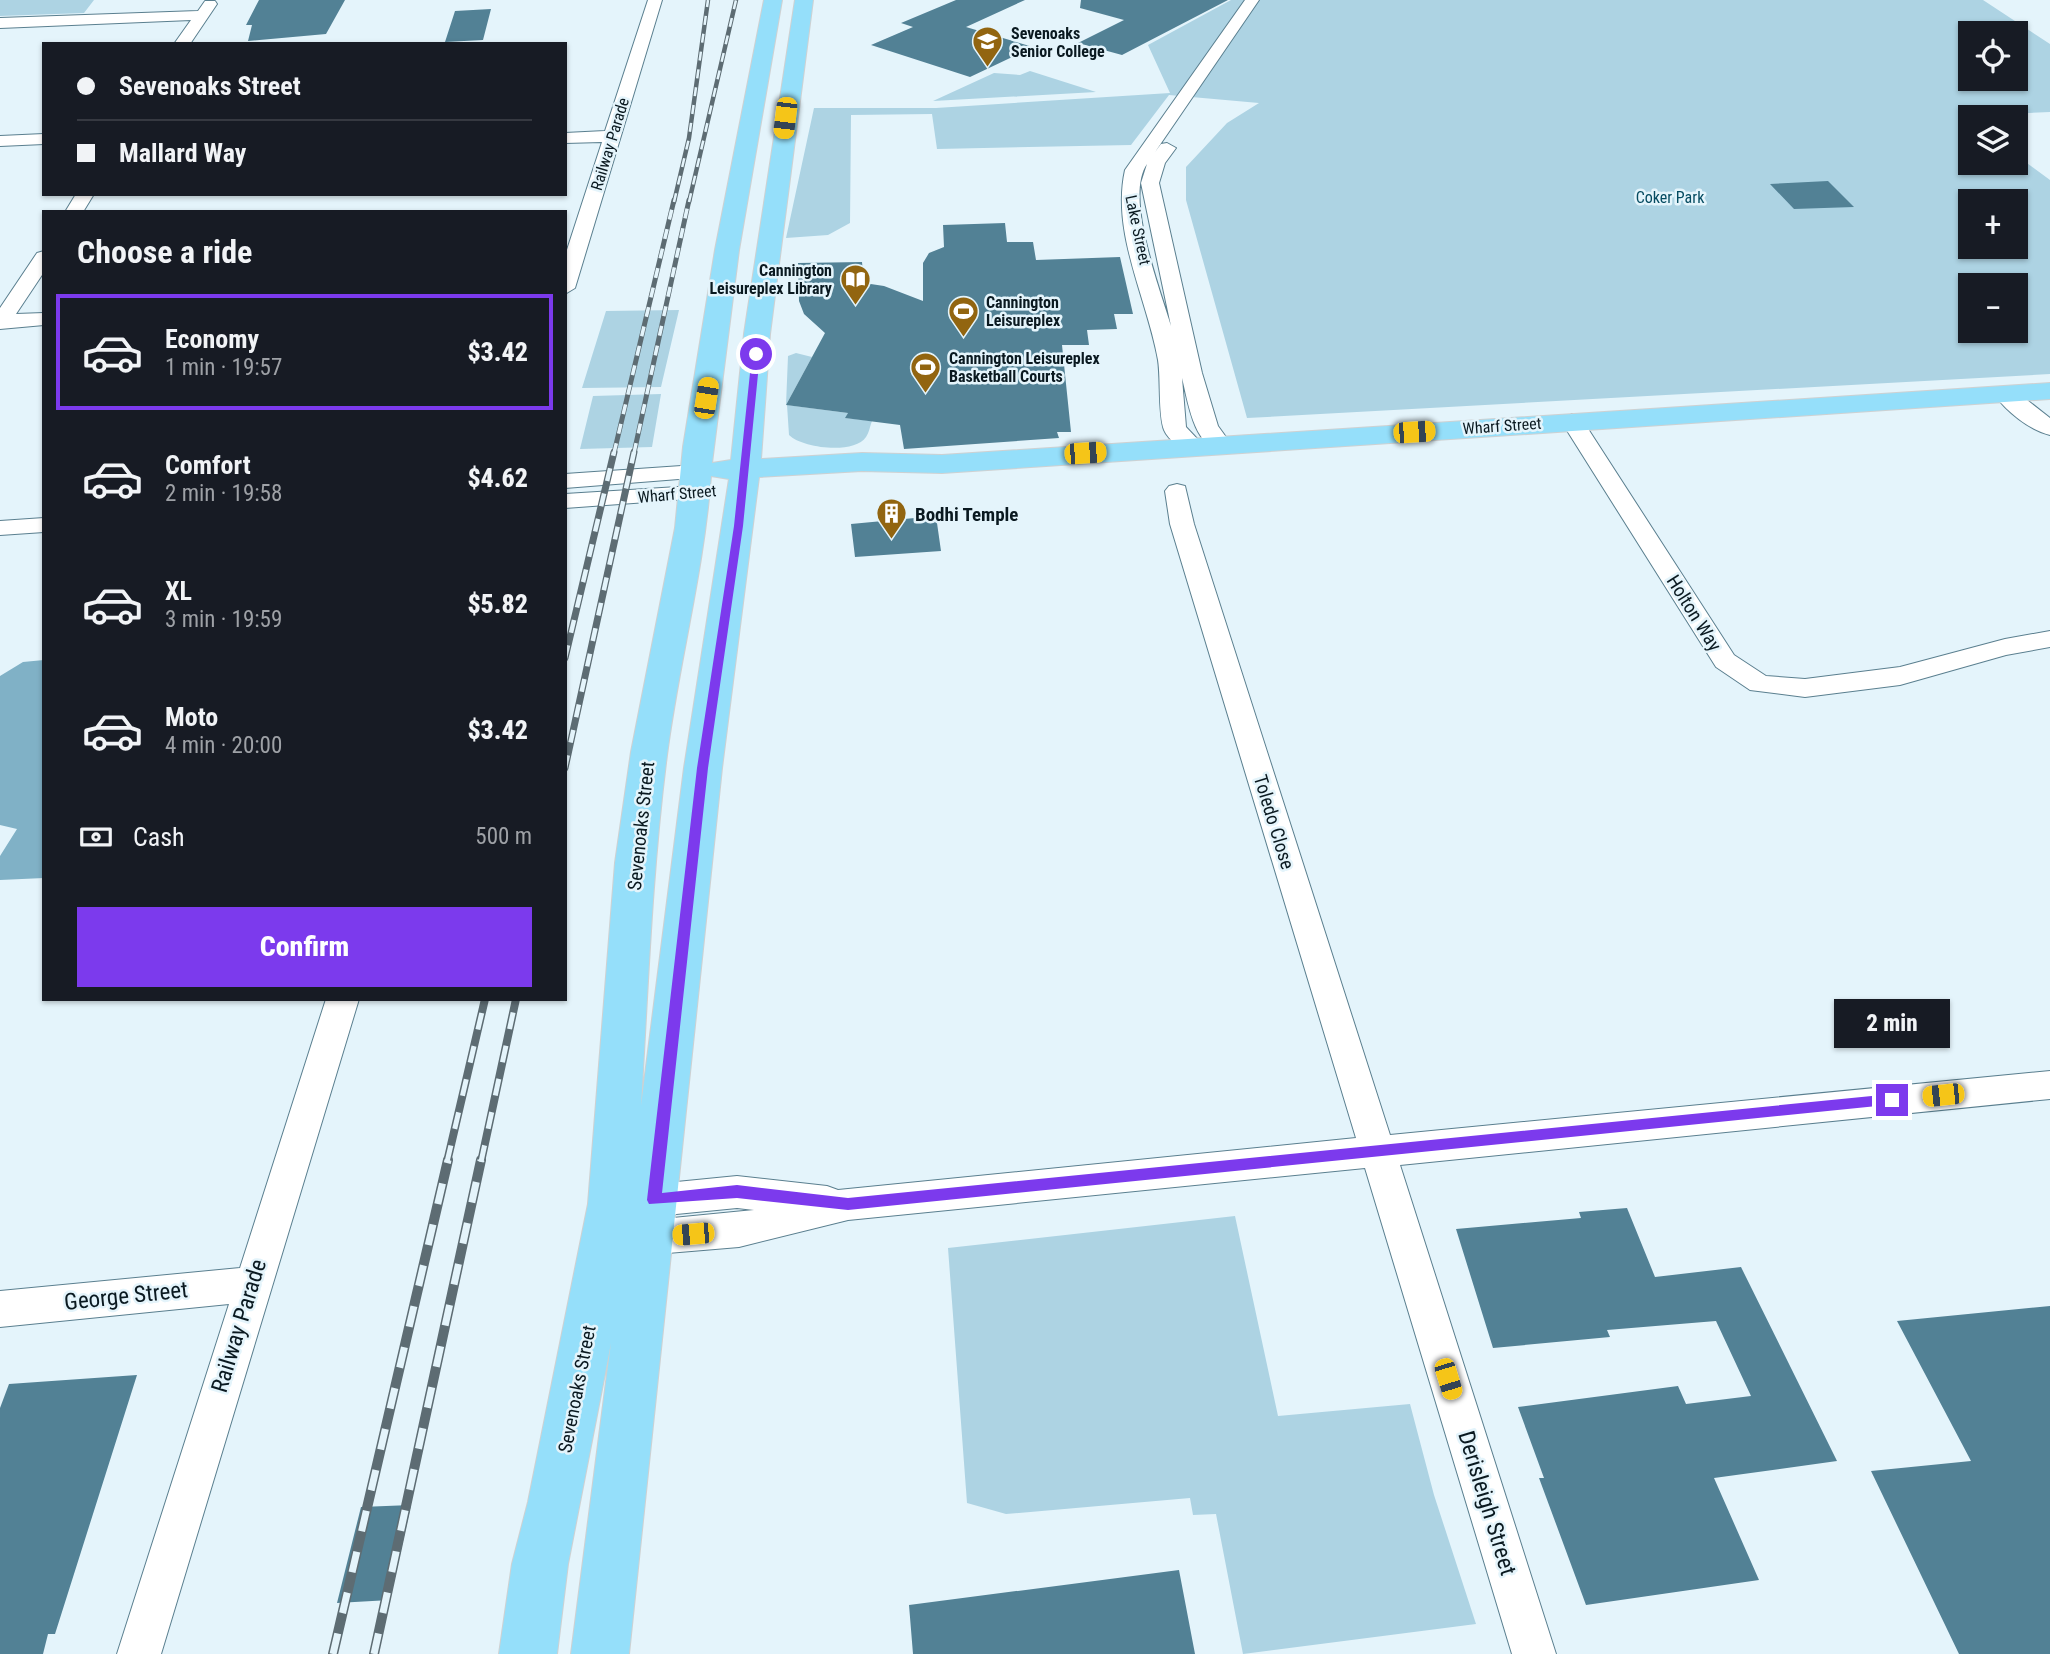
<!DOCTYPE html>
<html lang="en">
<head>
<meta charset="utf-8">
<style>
	body { margin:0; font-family:"Roboto Condensed",sans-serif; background:#242831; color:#f1f3f6; height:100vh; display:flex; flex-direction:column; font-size:26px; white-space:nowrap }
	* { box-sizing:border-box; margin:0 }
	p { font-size:23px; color:#9ea1a6 }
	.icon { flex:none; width:38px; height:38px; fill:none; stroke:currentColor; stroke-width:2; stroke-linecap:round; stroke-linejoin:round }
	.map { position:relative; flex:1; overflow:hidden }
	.details { position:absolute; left:42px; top:210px; width:525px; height:791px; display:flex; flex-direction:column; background:#171b24; border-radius:0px; box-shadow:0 2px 5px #0004 }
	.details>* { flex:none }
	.guide { position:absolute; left:42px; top:42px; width:525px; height:154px; border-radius:0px; box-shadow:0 2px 5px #0004; display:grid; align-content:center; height:154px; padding:0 35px; background:#171b24 }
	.fabs { position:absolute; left:1958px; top:21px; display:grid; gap:14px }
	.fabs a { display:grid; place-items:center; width:70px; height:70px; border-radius:0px; background:#171b24; box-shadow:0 2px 5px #0004; font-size:35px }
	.end { position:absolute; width:32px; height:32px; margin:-16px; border:9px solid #7c3aed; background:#fff; box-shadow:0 0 0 4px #fff }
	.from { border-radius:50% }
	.bubble { position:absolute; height:49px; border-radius:0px; background:#171b24; box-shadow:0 2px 5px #0004; font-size:23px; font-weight:800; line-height:49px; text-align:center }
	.car { position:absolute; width:21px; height:42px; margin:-21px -10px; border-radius:9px; box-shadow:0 0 5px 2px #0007; background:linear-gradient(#f5c518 24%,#345 0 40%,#f5c518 0 76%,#345 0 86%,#f5c518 0) }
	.guide b { display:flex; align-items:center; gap:24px; height:66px; font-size:26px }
	.guide b+b { border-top:2px solid #363941 }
	.guide i { width:18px; height:18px; background:#f1f3f6 }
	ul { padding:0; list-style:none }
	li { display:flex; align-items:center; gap:21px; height:116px; margin:0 14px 10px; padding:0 21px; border:4px solid transparent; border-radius:0px }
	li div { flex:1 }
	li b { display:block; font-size:26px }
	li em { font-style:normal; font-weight:800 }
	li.selected { border-color:#7c3aed }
	li>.icon { width:63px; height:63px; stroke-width:1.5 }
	h2 { padding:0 35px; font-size:32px; line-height:84px }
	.pay { display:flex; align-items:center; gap:18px; height:77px; padding:0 35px; font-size:26px }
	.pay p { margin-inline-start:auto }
	.cta { display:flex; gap:14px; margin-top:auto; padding:14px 35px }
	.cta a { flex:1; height:80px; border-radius:0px; background:#7c3aed; color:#fff; font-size:28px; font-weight:800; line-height:80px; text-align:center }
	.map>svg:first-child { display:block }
	.green { fill:#add3e3; fill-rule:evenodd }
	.water { fill:#80b1c6 }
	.building { fill:#528195 }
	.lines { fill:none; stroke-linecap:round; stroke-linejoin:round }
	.minor-casing { stroke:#5a7f8f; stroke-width:2 }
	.major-casing { stroke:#ced1d2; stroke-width:2 }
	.minor { fill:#fff; fill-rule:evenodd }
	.major { fill:#95dffa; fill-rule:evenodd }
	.rail-far4-casing { stroke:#5d6c73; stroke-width:4.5 }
	.rail-far3-casing { stroke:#5d6c73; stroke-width:5 }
	.rail-far2-casing { stroke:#5d6c73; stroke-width:7 }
	.rail-far1-casing { stroke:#5d6c73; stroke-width:8 }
	.rail-casing { stroke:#5d6c73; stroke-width:10 }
	.rail-far4 { stroke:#e4f4fb; stroke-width:2.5; stroke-dasharray:9; stroke-linecap:butt }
	.rail-far3 { stroke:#e4f4fb; stroke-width:3.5; stroke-dasharray:10; stroke-linecap:butt }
	.rail-far2 { stroke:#e4f4fb; stroke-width:4.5; stroke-dasharray:13; stroke-linecap:butt }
	.rail-far1 { stroke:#e4f4fb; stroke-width:5; stroke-dasharray:17; stroke-linecap:butt }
	.rail { stroke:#e4f4fb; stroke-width:7; stroke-dasharray:21; stroke-linecap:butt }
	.route { fill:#7c3aed }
	.labels { text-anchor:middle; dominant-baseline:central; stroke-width:5; stroke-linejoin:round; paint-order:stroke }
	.far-poi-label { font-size:16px; font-weight:bold; fill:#0a1920; stroke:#e4f4fb; text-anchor:start }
	.far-street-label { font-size:16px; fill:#0a1920; stroke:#e4f4fb }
	.far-park-label { font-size:16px; fill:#054b61; stroke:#e4f4fb }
	.poi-label { font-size:19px; font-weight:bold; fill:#0a1920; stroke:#e4f4fb; text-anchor:start }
	.street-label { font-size:19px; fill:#0a1920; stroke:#e4f4fb }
	.near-street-label { font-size:23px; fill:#0a1920; stroke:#e4f4fb }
</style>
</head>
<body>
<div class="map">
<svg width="2050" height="1654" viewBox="0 0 2050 1654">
	<rect width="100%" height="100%" fill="#e4f4fb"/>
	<path class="green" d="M 0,0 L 94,0 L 84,13 L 0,16 Z
		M 1231,0 L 1983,0 L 2050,44 L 2050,112 L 1964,116 L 1970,122 L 1970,163 L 2016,163 L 2016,155 L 2050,180 L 2050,374 L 1247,418 L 1186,200 L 1186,167 L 1227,123 L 1259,103 L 1169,95 L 1131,145 L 937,149 L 932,114 L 851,115 L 850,223 L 828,235 L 786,238 L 814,108 L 936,108 L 1170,93 L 1148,45 ZM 1970,33 L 2016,33 L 2016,79 L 1970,79 ZM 1970,201 L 2016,201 L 2016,247 L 1970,247 ZM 1970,285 L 2016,285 L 2016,331 L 1970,331 Z
		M 1030,71 L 1096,92 L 933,101 L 994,73 L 1020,75 Z
		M 679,310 L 661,387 L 582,388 L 606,311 Z
		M 796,353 L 812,357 L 786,405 L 788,356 Z
		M 661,394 L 652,447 L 580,449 L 593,396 Z
		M 787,405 L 848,413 L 846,418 L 872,421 C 870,426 869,433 866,437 C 854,455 802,448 789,435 Z
		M 1235,1216 L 1278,1416 L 1410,1404 L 1434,1495 L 1476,1624 L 1243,1654 L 1216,1514 L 1193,1515 L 1190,1498 L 1006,1514 L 967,1503 L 948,1248 Z"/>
	<path class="water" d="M 44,660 L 44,878 L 0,880 L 0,856 L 17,829 L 0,825 L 0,676 L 23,662 Z"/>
	<path class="building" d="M 259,0 L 345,0 L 326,34 L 248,41 L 252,25 L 246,25 Z
		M 956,0 L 1025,0 L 966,27 L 1033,47 L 970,77 L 871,45 L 913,27 L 901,23 Z
		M 1081,0 L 1228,0 L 1122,55 L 1078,43 L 1124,20 L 1080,8 Z
		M 491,9 L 483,40 L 445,42 L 455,11 Z
		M 1828,181 L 1854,207 L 1794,209 L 1770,184 Z
		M 1005,223 L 1007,242 L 1033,242 L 1036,260 L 1120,257 L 1133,314 L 1114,314 L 1117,329 L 1087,330 L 1089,345 L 1062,345 L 1071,432 L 1057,432 L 1059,438 L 904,449 L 900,425 L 845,418 L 848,413 L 786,405 L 825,333 L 804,314 L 799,301 L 798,263 L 862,262 L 864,283 L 884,286 L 923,301 L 923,263 L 929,253 L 944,247 L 943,225 Z
		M 936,516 L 941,551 L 855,557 L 851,524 Z
		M 1627,1208 L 1655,1277 L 1741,1267 L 1837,1461 L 1714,1478 L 1759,1580 L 1586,1605 L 1539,1478 L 1544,1478 L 1518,1407 L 1678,1386 L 1686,1404 L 1751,1396 L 1716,1321 L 1607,1330 L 1610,1337 L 1493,1348 L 1456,1229 L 1581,1218 L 1579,1212 Z
		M 2050,1306 L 2050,1654 L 1959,1654 L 1871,1471 L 1971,1461 L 1897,1321 Z
		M 137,1375 L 55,1634 L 48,1634 L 43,1654 L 0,1654 L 0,1408 L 9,1384 Z
		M 411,1505 L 390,1600 L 337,1603 L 361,1507 Z
		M 1179,1570 L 1195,1654 L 913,1654 L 909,1605 Z"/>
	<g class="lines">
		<defs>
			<path id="minor" d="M 648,0 L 662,0 L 575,288 L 565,294 L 565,256 L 602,142 L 565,143 L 565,133 L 605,131 Z
				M 1245,0 L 1259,0 L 1155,152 L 1161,144 L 1167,143 L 1176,148 L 1165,163 L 1159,183 L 1202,373 L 1218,426 L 1231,444 L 1220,451 C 1193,444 1188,401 1182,378 L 1186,427 L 1204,446 L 1193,453 C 1183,450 1168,440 1164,430 C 1158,414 1161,379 1158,360 C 1147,298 1111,233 1125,170 ZM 1147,164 L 1141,183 L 1171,326 C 1160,289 1124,197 1147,164 Z
				M 205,1 L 215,1 L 217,4 L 190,44 L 174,44 L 191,20 L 0,28 L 0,18 L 198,11 Z
				M 44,134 L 44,144 L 0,146 L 0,136 Z
				M 76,194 L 94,194 L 83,212 L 65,212 Z
				M 44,251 L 44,272 L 16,314 L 44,313 L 44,325 L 0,329 L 0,308 L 37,253 Z
				M 2005,387 L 2013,389 L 2050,418 L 2050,435 C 2029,430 2006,411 1994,394 Z
				M 1572,414 L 1583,421 L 1734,655 L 1766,676 L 1805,679 L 1900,667 L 2005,639 L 2050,631 L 2050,647 L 2006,655 L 1900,685 L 1805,697 L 1750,690 L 1716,667 L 1561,421 Z
				M 696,465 L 704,467 L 708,472 L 704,477 L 565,488 L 565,474 Z
				M 1177,484 L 1185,486 L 1194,524 L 1390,1135 L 2050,1071 L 2050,1099 L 1400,1165 L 1556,1654 L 1512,1654 L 1365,1168 L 848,1220 L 739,1247 L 632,1256 L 619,1251 L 613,1239 L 619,1227 L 632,1222 L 754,1210 L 737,1208 L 636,1218 L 623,1213 L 618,1202 L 623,1191 L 636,1186 L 737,1176 L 827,1186 L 838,1190 L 1356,1138 L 1170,524 L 1165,491 L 1169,486 Z
				M 694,486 L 702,488 L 706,493 L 702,498 L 565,508 L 565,494 Z
				M 44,518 L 44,532 L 0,535 L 0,521 Z
				M 326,999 L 359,999 L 161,1654 L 117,1654 L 229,1304 L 0,1327 L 0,1291 L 240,1268 Z"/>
			<path id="major" d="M 764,0 L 782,0 L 739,250 L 712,463 L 731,460 L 744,334 L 795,0 L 813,0 L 770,334 L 761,459 L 862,453 L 942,455 L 2050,383 L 2050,399 L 942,473 L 862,471 L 759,477 L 722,768 L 629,1654 L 571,1654 L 611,1343 L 568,1564 L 557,1654 L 499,1654 L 512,1564 L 528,1502 L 588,1204 L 615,863 L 631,752 L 675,528 L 683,447 L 715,250 ZM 711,476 L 729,479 L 684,768 L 641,1106 C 648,989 652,872 667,755 C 679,662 704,571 711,476 Z"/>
		</defs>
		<use href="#minor" class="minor-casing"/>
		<use href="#major" class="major-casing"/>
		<use href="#minor" class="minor"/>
		<use href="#major" class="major"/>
		<defs>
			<path id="rail-far4" d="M 674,202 L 689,138 L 708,0
				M 689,202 L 736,0"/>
			<path id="rail-far3" d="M 614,453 L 674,200
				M 634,453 L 689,200"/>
			<path id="rail-far2" d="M 565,658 L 614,452
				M 565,768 L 634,452"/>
			<path id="rail-far1" d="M 447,1162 L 485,999
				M 481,1162 L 516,999"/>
			<path id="rail" d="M 333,1654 L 448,1160
				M 374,1654 L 481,1160"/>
		</defs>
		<use href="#rail-far4" class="rail-far4-casing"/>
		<use href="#rail-far3" class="rail-far3-casing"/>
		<use href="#rail-far2" class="rail-far2-casing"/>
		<use href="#rail-far1" class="rail-far1-casing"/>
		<use href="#rail" class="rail-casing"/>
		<use href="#rail-far4" class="rail-far4"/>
		<use href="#rail-far3" class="rail-far3"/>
		<use href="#rail-far2" class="rail-far2"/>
		<use href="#rail-far1" class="rail-far1"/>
		<use href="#rail" class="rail"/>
	</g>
	<path class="route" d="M 756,351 L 760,354 L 743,526 L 708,768 L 662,1193 L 737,1185 L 848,1198 L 1892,1094 L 1897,1096 L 1897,1104 L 848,1210 L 737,1198 L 649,1204 L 647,1200 L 697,768 L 734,526 L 752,354 Z"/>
	<defs>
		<symbol id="school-pin" viewBox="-11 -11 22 30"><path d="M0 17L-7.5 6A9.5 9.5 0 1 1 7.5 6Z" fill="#926510" stroke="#e4f4fb"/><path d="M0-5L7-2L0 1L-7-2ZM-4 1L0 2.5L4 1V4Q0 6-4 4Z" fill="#fff"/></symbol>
		<symbol id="library-pin" viewBox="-11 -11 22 30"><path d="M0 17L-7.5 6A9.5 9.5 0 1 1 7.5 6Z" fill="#926510" stroke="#e4f4fb"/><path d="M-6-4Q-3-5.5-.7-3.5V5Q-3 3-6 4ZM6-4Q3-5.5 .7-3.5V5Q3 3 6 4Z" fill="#fff"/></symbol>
		<symbol id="stadium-pin" viewBox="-11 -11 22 30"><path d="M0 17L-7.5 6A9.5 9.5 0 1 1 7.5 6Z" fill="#926510" stroke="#e4f4fb"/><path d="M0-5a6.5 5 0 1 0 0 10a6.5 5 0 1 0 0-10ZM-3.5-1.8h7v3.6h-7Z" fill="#fff"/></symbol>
		<symbol id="building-pin" viewBox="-11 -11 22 30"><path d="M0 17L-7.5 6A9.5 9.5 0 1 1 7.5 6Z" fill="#926510" stroke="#e4f4fb"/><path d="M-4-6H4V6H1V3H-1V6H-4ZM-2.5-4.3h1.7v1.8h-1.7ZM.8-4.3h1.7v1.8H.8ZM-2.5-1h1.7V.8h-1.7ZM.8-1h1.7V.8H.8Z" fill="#fff"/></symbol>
	</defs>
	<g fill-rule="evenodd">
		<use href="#school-pin" x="970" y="24" width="35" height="47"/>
		<use href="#library-pin" x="838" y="262" width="35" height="47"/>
		<use href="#stadium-pin" x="946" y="294" width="35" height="47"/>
		<use href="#stadium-pin" x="908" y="350" width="35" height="47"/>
		<use href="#building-pin" x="874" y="496" width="35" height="47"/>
	</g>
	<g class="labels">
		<g class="far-poi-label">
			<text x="1011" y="33">Sevenoaks<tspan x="1011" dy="18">Senior College</tspan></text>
			<text x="832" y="270" text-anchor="end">Cannington<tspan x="832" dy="18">Leisureplex Library</tspan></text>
			<text x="986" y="302">Cannington<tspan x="986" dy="18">Leisureplex</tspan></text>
			<text x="949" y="358">Cannington Leisureplex<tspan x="949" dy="18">Basketball Courts</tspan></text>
		</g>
		<g class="far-street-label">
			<text transform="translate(610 144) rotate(-73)">Railway Parade</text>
			<text transform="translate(1138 230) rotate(78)">Lake Street</text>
			<text transform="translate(1502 426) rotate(-4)">Wharf Street</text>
			<text transform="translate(677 494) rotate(-5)">Wharf Street</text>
		</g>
		<g class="far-park-label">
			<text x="1670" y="197">Coker Park</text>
		</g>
		<g class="poi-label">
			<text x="915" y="514">Bodhi Temple</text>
		</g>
		<g class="street-label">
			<text transform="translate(1694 613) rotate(58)">Holton Way</text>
			<text transform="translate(1274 822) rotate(73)">Toledo Close</text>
			<text transform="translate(641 826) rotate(-84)">Sevenoaks Street</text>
			<text transform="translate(577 1389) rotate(-79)">Sevenoaks Street</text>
		</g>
		<g class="near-street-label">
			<text transform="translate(126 1296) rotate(-6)">George Street</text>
			<text transform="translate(239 1326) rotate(-73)">Railway Parade</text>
			<text transform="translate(1487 1503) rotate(73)">Derisleigh Street</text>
		</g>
	</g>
</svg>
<div class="fabs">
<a><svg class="icon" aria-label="locate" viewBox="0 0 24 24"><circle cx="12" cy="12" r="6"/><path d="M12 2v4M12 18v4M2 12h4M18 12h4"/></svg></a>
<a><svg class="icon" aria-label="layers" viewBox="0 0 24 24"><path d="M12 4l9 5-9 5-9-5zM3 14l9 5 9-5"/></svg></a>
<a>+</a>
<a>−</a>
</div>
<i class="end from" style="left:756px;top:354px"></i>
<i class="end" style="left:1892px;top:1100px"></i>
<div class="bubble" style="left:1834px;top:999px;width:116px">2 min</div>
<i class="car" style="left:785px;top:118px;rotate:187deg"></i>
<i class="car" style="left:706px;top:398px;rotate:9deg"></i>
<i class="car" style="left:1414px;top:432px;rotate:86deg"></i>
<i class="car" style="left:1085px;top:453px;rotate:86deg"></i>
<i class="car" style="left:1943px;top:1095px;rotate:264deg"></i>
<i class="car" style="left:693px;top:1234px;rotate:265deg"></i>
<i class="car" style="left:1448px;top:1379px;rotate:163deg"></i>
<div class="guide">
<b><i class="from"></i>Sevenoaks Street</b>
<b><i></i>Mallard Way</b>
</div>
<section class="details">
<h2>Choose a ride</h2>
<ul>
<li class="selected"><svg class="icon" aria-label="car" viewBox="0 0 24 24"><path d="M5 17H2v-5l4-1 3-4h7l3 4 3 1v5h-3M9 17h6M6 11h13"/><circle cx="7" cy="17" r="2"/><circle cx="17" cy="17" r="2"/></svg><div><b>Economy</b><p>1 min · 19:57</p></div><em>$3.42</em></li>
<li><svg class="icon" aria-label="car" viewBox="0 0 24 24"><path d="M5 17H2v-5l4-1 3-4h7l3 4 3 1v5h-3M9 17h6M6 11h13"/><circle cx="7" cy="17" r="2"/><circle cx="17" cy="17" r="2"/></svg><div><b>Comfort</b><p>2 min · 19:58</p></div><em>$4.62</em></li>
<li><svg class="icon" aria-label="car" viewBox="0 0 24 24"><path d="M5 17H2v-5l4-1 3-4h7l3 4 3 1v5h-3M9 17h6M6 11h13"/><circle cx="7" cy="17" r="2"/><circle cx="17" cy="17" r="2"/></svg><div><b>XL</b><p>3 min · 19:59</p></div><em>$5.82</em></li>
<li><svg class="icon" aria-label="car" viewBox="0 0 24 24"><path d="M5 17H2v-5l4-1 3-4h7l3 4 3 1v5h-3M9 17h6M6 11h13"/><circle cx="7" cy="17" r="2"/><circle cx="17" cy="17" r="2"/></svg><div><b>Moto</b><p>4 min · 20:00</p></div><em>$3.42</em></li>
</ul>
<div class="pay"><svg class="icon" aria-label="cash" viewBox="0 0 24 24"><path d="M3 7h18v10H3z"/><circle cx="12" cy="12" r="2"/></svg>Cash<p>500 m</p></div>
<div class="cta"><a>Confirm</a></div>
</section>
</div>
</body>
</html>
